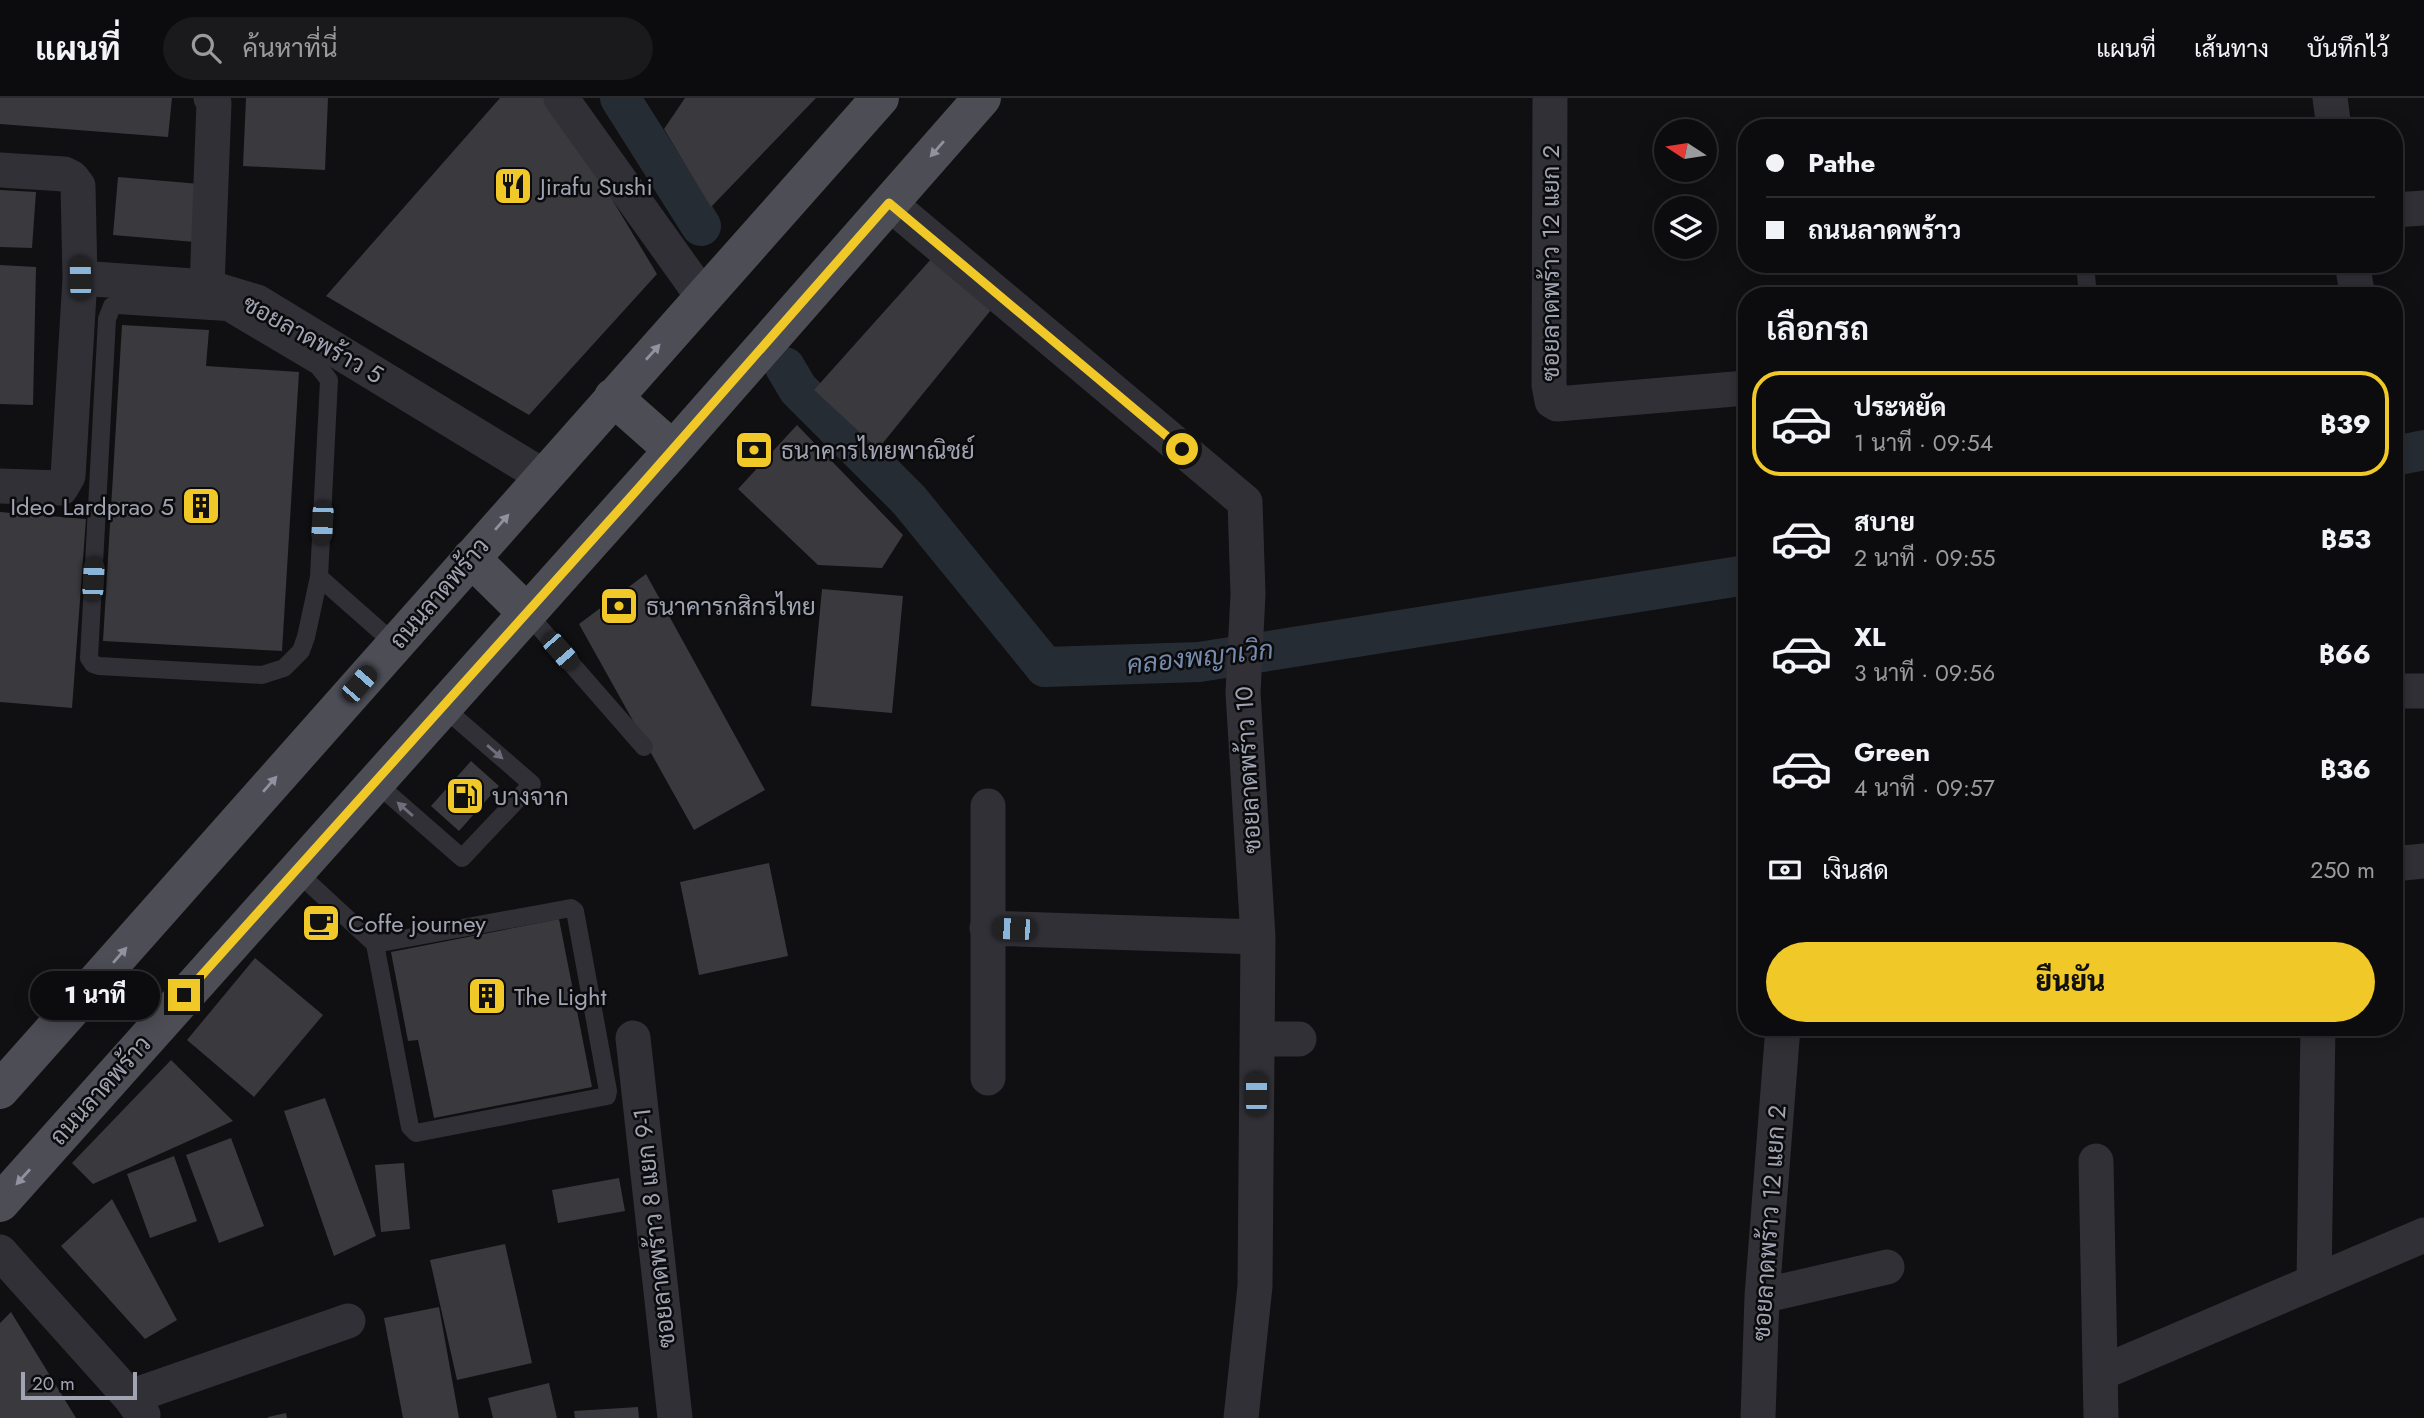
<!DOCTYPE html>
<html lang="th">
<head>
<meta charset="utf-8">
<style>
	body { margin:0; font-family:Jost,Sarabun,sans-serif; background:#1a191b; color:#f1f3f6; height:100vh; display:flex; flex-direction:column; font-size:26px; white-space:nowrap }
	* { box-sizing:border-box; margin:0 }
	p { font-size:23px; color:#9a9b9d }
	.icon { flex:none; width:38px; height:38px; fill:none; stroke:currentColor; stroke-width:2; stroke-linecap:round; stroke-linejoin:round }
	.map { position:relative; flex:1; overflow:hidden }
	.sheet { position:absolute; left:1738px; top:189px; width:665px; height:749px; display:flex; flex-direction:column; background:#0c0b0d; border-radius:28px; box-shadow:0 4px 18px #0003,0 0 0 2px #2c2b2e }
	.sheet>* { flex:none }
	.banner { position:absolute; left:1738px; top:21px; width:665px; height:154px; border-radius:28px; box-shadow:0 4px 18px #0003,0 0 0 2px #2c2b2e; display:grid; align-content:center; height:154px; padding:0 28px; background:#0c0b0d }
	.needle { width:46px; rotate:282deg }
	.controls { position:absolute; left:1654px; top:21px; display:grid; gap:14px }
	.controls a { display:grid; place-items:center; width:63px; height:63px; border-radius:50%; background:#0c0b0d; box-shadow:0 4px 18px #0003,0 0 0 2px #2c2b2e; font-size:35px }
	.scale { position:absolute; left:21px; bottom:18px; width:116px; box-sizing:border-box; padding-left:7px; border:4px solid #a0a3b2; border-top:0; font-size:19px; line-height:24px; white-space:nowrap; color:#a0a3b2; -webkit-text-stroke:5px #0b0a0c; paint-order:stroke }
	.end { position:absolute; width:32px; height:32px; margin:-16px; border:9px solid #f0c928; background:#111; box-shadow:0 0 0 4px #111 }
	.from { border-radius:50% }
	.bubble { position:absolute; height:49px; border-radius:24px; background:#0c0b0d; box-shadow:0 4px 18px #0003,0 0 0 2px #2c2b2e; font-size:23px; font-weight:800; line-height:49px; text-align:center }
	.car { position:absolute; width:21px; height:42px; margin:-21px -10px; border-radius:9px; box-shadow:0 0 5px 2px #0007; background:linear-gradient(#222 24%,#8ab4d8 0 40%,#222 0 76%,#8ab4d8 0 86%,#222 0) }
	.banner b { display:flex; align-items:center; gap:24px; height:66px; font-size:26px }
	.banner b+b { border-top:2px solid #2c2b2e }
	.banner i { width:18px; height:18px; background:#f1f3f6 }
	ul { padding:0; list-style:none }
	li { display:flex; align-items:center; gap:21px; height:105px; margin:0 14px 10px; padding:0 14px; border:4px solid transparent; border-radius:28px }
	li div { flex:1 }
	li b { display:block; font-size:26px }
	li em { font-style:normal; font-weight:800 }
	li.active { border-color:#f0c928 }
	li>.icon { width:63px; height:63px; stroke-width:1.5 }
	h2 { padding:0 28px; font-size:32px; line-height:84px }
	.pay { display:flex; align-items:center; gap:18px; height:77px; padding:0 28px; font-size:26px }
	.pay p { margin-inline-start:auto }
	.action { display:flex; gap:14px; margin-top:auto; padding:14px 28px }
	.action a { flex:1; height:80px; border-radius:42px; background:#f0c928; color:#111; font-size:28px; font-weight:800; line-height:80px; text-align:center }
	header { display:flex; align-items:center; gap:42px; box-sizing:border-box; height:98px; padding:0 35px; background:#0c0b0d; border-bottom:2px solid #2c2b2e }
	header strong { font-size:33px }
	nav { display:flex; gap:38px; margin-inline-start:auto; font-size:24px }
	.search { width:490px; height:63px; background:#1a191b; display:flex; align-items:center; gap:18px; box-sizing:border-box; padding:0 24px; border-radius:38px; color:#9a9b9d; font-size:26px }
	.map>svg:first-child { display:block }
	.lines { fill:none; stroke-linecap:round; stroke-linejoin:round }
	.canal { stroke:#262c34; stroke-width:40 }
	.building { fill:#3a393e }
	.service { stroke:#303036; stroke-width:18 }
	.minor { stroke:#303036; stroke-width:35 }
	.primary { stroke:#4c4d55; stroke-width:38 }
	.oneway { fill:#8f929f }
	.oneway2 { fill:#6e6f7a }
	.route { stroke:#f0c928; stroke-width:9 }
	.labels { text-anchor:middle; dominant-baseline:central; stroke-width:5; stroke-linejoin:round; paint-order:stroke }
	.poi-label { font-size:24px; fill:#a0a3b2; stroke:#0b0a0c; text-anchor:start }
	.street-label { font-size:24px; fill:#a0a3b2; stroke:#0b0a0c }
	.water-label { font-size:26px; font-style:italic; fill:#768cae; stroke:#0b0a0c }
</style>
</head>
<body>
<header>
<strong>แผนที่</strong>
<div class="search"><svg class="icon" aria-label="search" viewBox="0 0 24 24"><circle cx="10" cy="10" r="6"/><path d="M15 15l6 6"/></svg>ค้นหาที่นี่</div>
<nav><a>แผนที่</a><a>เส้นทาง</a><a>บันทึกไว้</a></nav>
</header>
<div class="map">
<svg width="2424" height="1320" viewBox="0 0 2424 1320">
	<rect width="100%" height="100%" fill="#100f11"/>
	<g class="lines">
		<path class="canal" d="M 620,0 L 701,128
			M 785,269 L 798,291 L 909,402 L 1045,569 L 1199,564 L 1746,477
			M 2394,358 L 2424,352"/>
	</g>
	<path class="building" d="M 0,0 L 172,0 L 168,39 L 0,26 Z
		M 246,0 L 328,0 L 325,72 L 243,68 Z
		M 500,0 L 551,0 L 657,176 L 529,317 L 326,198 Z
		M 685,0 L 816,0 L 711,109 L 664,31 Z
		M 118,79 L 200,86 L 195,144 L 113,137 Z
		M 0,92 L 36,94 L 32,150 L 0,149 Z
		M 932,160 L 991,212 L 878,351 L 814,292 Z
		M 0,167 L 36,169 L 33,307 L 0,306 Z
		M 122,227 L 209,232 L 206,268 L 299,274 L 282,553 L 103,543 Z
		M 797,327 L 903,437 L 882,470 L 818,467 L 738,391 Z
		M 0,414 L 86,421 L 72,610 L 0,604 Z
		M 646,476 L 765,692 L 694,732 L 579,526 Z
		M 822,491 L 903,498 L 892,615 L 811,608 Z
		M 471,663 L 499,688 L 459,733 L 431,708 Z
		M 769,765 L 788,858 L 699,877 L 680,784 Z
		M 306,810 L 326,811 L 340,838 L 313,842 Z
		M 559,821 L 592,989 L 434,1020 L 418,942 L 408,943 L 391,854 Z
		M 255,860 L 323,917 L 254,999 L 187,942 Z
		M 171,962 L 233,1023 L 93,1086 L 72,1065 Z
		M 325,1000 L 376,1138 L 334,1158 L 284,1013 Z
		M 231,1040 L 264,1128 L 219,1145 L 186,1057 Z
		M 174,1058 L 197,1123 L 150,1140 L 127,1076 Z
		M 404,1065 L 410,1131 L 381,1134 L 375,1067 Z
		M 619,1080 L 625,1113 L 558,1125 L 552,1092 Z
		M 112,1101 L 177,1222 L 145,1241 L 61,1148 Z
		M 505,1146 L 532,1265 L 457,1282 L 430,1162 Z
		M 439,1209 L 459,1320 L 403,1320 L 384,1220 Z
		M 11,1214 L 76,1320 L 0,1320 L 0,1225 Z
		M 549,1285 L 557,1320 L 493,1320 L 488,1300 Z
		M 638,1309 L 639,1320 L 575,1320 L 574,1313 Z
		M 286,1315 L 287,1320 L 268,1320 L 268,1319 Z"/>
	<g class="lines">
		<path class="service" d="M 2085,166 L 2088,198
			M 117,207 L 227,214 L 318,268 L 329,282 L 319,479 L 306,539 L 301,553 L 284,570 L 262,577 L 99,568 L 93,566 L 89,560 L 107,221 L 112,208 Z
			M 319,479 L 395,546
			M 527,515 L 644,649
			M 375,684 L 462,760 L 532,686 L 443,609
			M 295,772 L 375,846 L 410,1029 L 416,1035 L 607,998 L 608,993 L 575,813 L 571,810 L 375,846"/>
		<path class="minor" d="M 561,0 L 703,199
			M 1550,0 L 1549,287 L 1552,303 L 1557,306 L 1746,290
			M 2330,0 L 2334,30
			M 0,72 L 64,76 L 72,80 L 78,88 L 80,180 L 68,378 L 61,390 L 0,388
			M 889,105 L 1245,404 L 1248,496 L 1243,595 L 1258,839 L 1255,1188 L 1241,1320
			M 2394,112 L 2424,110
			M 2352,166 L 2358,198
			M 80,180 L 207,189 L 257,204 L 543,378
			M 207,189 L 214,5 L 211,0
			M 2394,593 L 2424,593
			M 988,708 L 988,980
			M 2394,766 L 2424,763
			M 987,830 L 1258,839
			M 633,940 L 675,1320
			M 1257,941 L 1299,941
			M 2096,1063 L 2101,1320
			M 0,1154 L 130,1299 L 143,1317
			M 2314,1183 L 2318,929
			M 1762,1198 L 1887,1169
			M 2101,1275 L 2424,1137
			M 130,1299 L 348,1223
			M 1758,1320 L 1762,1198 L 1783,929"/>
		<path class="primary" d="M 613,299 L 673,352
			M 471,460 L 527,515
			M 0,992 L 880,0
			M 0,1105 L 673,352 L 982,0"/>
	</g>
	<defs><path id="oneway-solid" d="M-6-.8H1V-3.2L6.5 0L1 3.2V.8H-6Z" transform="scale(1.75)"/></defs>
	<g class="oneway">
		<use href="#oneway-solid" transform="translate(937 51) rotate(131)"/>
		<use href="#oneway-solid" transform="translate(653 254) rotate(-48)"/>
		<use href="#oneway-solid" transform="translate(502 424) rotate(-49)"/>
		<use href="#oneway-solid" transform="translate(270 686) rotate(-49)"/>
		<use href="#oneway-solid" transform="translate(120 857) rotate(-49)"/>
		<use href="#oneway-solid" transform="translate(23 1079) rotate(132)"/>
	</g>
	<g class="oneway2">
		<use href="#oneway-solid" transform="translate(495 654) rotate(41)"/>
		<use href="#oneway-solid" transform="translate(405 711) rotate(-139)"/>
	</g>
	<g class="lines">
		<path class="route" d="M 184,897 L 636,393 L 889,105 L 1182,351"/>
	</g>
	<defs>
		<symbol id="restaurant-square" viewBox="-11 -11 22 22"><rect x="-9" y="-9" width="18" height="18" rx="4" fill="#f0c928" stroke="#0b0a0c"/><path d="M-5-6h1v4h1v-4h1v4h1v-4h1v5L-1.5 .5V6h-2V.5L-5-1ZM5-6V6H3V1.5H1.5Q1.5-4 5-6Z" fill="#111"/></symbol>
		<symbol id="bank-square" viewBox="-11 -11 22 22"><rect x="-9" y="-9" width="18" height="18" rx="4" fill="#f0c928" stroke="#0b0a0c"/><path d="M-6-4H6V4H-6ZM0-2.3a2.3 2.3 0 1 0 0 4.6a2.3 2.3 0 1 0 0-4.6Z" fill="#111"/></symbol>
		<symbol id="building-square" viewBox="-11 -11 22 22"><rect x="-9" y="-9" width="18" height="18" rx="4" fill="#f0c928" stroke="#0b0a0c"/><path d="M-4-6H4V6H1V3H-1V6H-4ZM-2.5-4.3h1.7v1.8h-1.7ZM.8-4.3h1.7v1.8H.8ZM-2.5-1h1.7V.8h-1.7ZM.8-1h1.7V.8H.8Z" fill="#111"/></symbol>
		<symbol id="fuel-square" viewBox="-11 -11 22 22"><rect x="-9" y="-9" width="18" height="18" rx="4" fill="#f0c928" stroke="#0b0a0c"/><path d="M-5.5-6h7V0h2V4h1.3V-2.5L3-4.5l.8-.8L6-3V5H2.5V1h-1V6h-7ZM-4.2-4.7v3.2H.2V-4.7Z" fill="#111"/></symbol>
		<symbol id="cafe-square" viewBox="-11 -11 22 22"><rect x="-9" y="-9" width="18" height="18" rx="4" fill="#f0c928" stroke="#0b0a0c"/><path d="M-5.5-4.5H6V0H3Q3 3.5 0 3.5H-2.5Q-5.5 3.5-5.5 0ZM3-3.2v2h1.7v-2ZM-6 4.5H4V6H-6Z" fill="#111"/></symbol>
	</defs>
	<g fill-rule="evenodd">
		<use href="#restaurant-square" x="491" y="66" width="44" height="44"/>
		<use href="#bank-square" x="732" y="330" width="44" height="44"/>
		<use href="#building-square" x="179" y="386" width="44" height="44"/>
		<use href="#bank-square" x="597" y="486" width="44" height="44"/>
		<use href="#fuel-square" x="443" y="676" width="44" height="44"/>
		<use href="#cafe-square" x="299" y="803" width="44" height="44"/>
		<use href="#building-square" x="465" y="876" width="44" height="44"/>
	</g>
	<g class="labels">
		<g class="poi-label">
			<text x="540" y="88">Jirafu Sushi</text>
			<text x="781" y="352">ธนาคารไทยพาณิชย์</text>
			<text x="174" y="408" text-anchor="end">Ideo Lardprao 5</text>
			<text x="646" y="508">ธนาคารกสิกรไทย</text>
			<text x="492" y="698">บางจาก</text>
			<text x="348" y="825">Coffe journey</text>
			<text x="514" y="898">The Light</text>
		</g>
		<g class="street-label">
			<text transform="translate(1550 165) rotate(-90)">ซอยลาดพร้าว 12 แยก 2</text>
			<text transform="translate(313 241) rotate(29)">ซอยลาดพร้าว 5</text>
			<text transform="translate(439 495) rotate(-49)">ถนนลาดพร้าว</text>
			<text transform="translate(1248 672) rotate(-93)">ซอยลาดพร้าว 10</text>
			<text transform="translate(100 992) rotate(-48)">ถนนลาดพร้าว</text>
			<text transform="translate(1769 1125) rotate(-86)">ซอยลาดพร้าว 12 แยก 2</text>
			<text transform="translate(654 1130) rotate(-96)">ซอยลาดพร้าว 8 แยก 9-1</text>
		</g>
		<g class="water-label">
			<text transform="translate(1200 559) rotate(-6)">คลองพญาเวิก</text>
		</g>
	</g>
</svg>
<div class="controls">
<a><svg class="needle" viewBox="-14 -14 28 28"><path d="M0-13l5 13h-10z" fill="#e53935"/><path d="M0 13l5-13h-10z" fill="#9a9b9d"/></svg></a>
<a><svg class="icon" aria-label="layers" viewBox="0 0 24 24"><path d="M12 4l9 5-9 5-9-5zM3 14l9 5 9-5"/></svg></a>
</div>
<div class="scale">20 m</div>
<i class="end from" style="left:1182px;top:351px"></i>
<i class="end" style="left:184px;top:897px"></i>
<div class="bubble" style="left:30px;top:873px;width:130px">1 นาที</div>
<i class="car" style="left:80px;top:180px;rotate:359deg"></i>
<i class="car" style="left:322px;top:425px;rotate:183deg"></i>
<i class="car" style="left:93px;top:481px;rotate:3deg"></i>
<i class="car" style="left:560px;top:553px;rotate:139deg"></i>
<i class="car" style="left:359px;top:586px;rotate:41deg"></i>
<i class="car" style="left:1014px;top:831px;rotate:272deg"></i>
<i class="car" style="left:1256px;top:996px;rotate:0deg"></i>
<div class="banner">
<b><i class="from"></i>Pathe</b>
<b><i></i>ถนนลาดพร้าว</b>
</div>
<section class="sheet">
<h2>เลือกรถ</h2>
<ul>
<li class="active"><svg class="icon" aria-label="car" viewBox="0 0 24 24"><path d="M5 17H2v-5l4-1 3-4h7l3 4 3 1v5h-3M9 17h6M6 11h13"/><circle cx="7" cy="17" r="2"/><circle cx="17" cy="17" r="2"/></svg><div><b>ประหยัด</b><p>1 นาที · 09:54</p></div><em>฿39</em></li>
<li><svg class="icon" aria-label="car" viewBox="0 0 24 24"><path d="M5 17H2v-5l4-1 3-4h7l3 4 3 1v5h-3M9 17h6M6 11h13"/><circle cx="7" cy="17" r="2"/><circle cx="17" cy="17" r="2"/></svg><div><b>สบาย</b><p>2 นาที · 09:55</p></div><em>฿53</em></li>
<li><svg class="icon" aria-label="car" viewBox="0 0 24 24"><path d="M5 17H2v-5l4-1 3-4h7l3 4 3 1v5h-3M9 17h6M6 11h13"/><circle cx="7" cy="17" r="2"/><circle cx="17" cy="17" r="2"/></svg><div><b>XL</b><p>3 นาที · 09:56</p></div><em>฿66</em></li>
<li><svg class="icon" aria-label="car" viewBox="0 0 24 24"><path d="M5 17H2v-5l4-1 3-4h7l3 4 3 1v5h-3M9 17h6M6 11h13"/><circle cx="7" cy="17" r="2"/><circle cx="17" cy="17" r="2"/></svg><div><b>Green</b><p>4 นาที · 09:57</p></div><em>฿36</em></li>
</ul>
<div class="pay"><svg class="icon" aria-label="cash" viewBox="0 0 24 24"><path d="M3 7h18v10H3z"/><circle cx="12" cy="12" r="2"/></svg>เงินสด<p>250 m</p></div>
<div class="action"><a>ยืนยัน</a></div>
</section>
</div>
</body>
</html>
